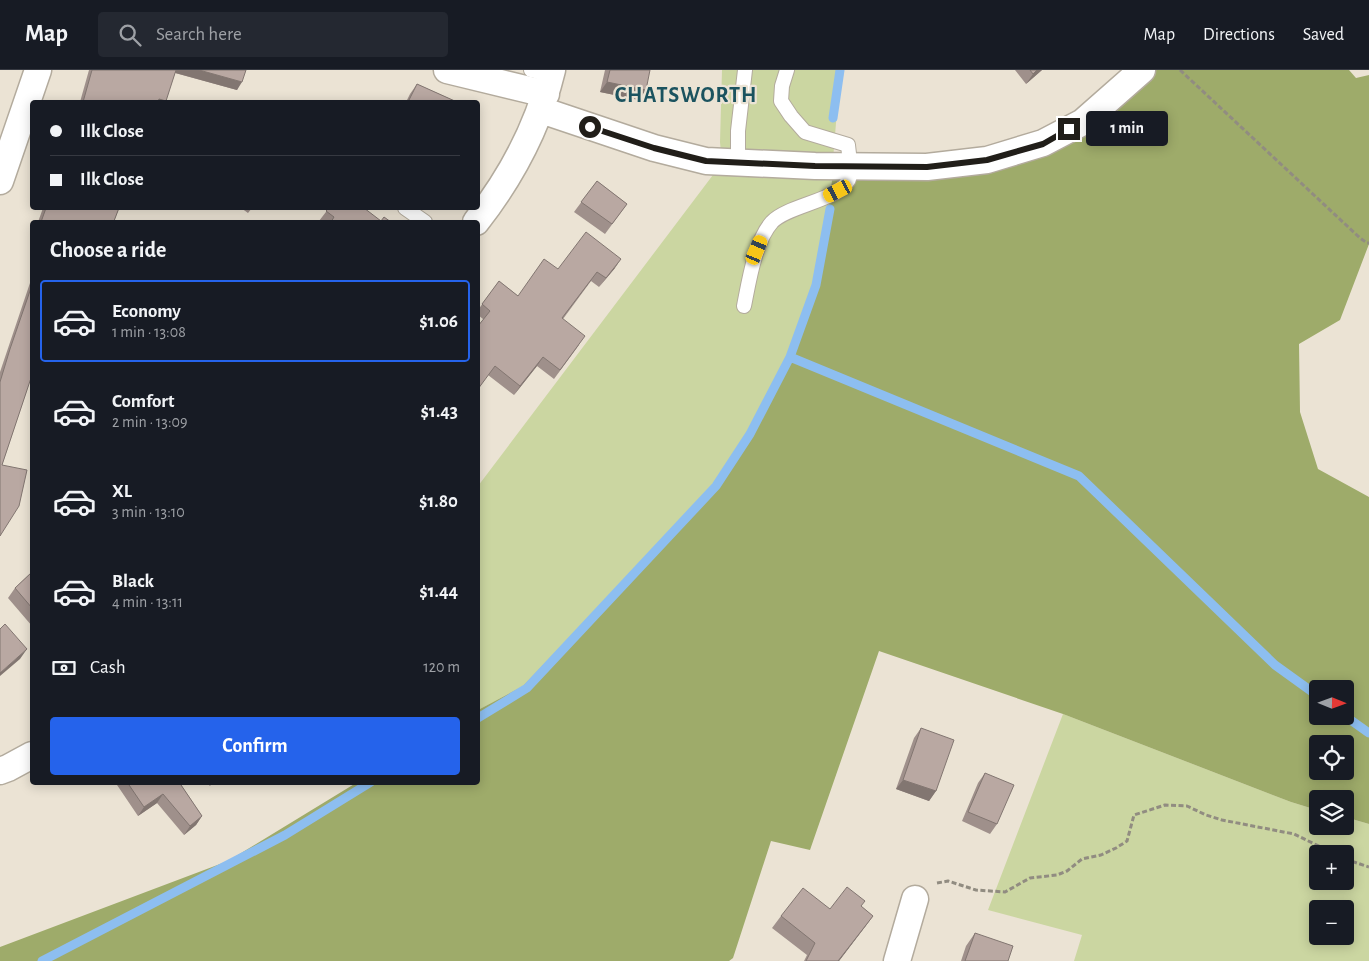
<!DOCTYPE html>
<html lang="en">
<head>
<meta charset="utf-8">
<style>
	body { margin:0; font-family:"Alegreya Sans",sans-serif; background:#242831; color:#f1f3f6; height:100vh; display:flex; flex-direction:column; font-size:19px; white-space:nowrap }
	* { box-sizing:border-box; margin:0 }
	p { font-size:16px; color:#9ea1a6 }
	.icon { flex:none; width:28px; height:28px; fill:none; stroke:currentColor; stroke-width:2; stroke-linecap:round; stroke-linejoin:round }
	.map { position:relative; flex:1; overflow:hidden }
	.details { position:absolute; left:30px; top:150px; width:450px; height:565px; display:flex; flex-direction:column; background:#171b24; border-radius:5px; box-shadow:0 2px 12px #0003 }
	.details>* { flex:none }
	.banner { position:absolute; left:30px; top:30px; width:450px; height:110px; border-radius:5px; box-shadow:0 2px 12px #0003; display:grid; align-content:center; height:110px; padding:0 20px; background:#171b24 }
	.needle { width:32px; rotate:91deg }
	.controls { position:absolute; left:1309px; top:610px; display:grid; gap:10px }
	.controls a { display:grid; place-items:center; width:45px; height:45px; border-radius:5px; background:#171b24; box-shadow:0 2px 12px #0003; font-size:25px }
	.end { position:absolute; width:22px; height:22px; margin:-11px; border:6px solid #211e19; background:#fff; box-shadow:0 0 0 2px #fff }
	.from { border-radius:50% }
	.bubble { position:absolute; height:35px; border-radius:5px; background:#171b24; box-shadow:0 2px 12px #0003; font-size:16px; font-weight:700; line-height:35px; text-align:center }
	.car { position:absolute; width:15px; height:30px; margin:-15px -8px; border-radius:6px; box-shadow:0 0 4px 1px #0007; background:linear-gradient(#f5c518 24%,#345 0 40%,#f5c518 0 76%,#345 0 86%,#f5c518 0) }
	.banner b { display:flex; align-items:center; gap:18px; height:48px; font-size:19px }
	.banner b+b { border-top:1px solid #363941 }
	.banner i { width:12px; height:12px; background:#f1f3f6 }
	ul { padding:0; list-style:none }
	li { display:flex; align-items:center; gap:15px; height:82px; margin:0 10px 8px; padding:0 10px; border:2px solid transparent; border-radius:5px }
	li div { flex:1 }
	li b { display:block; font-size:19px }
	li em { font-style:normal; font-weight:700 }
	li.current { border-color:#2563eb }
	li>.icon { width:45px; height:45px; stroke-width:1.5 }
	h2 { padding:0 20px; font-size:22px; line-height:60px }
	.pay { display:flex; align-items:center; gap:12px; height:55px; padding:0 20px; font-size:19px }
	.pay p { margin-inline-start:auto }
	.primary-button { display:flex; gap:10px; margin-top:auto; padding:10px 20px }
	.primary-button a { flex:1; height:58px; border-radius:5px; background:#2563eb; color:#fff; font-size:20px; font-weight:700; line-height:58px; text-align:center }
	header { display:flex; align-items:center; gap:30px; box-sizing:border-box; height:70px; padding:0 25px; background:#171b24; border-bottom:1px solid #363941 }
	header strong { font-size:24px }
	nav { display:flex; gap:28px; margin-inline-start:auto; font-size:18px }
	.search { width:350px; height:45px; background:#242831; display:flex; align-items:center; gap:12px; box-sizing:border-box; padding:0 18px; border-radius:5px; color:#9ea1a6; font-size:19px }
	.map>svg:first-child { display:block }
	.green { fill:#cbd6a1; fill-rule:evenodd }
	.forest { fill:#9eab6a; fill-rule:evenodd }
	.lines { fill:none; stroke-linecap:round; stroke-linejoin:round }
	.stream { stroke:#8dbef0; stroke-width:9 }
	.lane-casing { stroke:#b3ab9d; stroke-width:16 }
	.street-casing { stroke:#b3ab9d; stroke-width:29 }
	.path { stroke:#918c81; stroke-width:3; stroke-dasharray:5 2.5; stroke-linecap:butt }
	.lane { stroke:#fff; stroke-width:14 }
	.street { stroke:#fff; stroke-width:26 }
	.wall { fill:#9f908b }
	.shaded-wall { fill:#827671 }
	.building { fill:#b9a8a2; stroke:#827671 }
	.route { stroke:#211e19; stroke-width:6 }
	.labels { text-anchor:middle; dominant-baseline:central; stroke-width:4.5; stroke-linejoin:round; paint-order:stroke }
	.district-label { font-size:22px; font-weight:bold; letter-spacing:1px; fill:#1b535f; stroke:#ebe3d4 }
</style>
</head>
<body>
<header>
<strong>Map</strong>
<div class="search"><svg class="icon" aria-label="search" viewBox="0 0 24 24"><circle cx="10" cy="10" r="6"/><path d="M15 15l6 6"/></svg>Search here</div>
<nav><a>Map</a><a>Directions</a><a>Saved</a></nav>
</header>
<div class="map">
<svg width="1369" height="891" viewBox="0 0 1369 891">
	<rect width="100%" height="100%" fill="#ebe3d4"/>
	<path class="green" d="M 722,0 L 843,0 L 836,53 L 829,138 L 814,215 L 788,287 L 749,361 L 714,415 L 523,616 L 478,640 L 478,416 L 722,93 L 720,72 Z
		M 1063,644 L 1291,732 L 1317,740 L 1318,756 L 1345,756 L 1345,747 L 1369,754 L 1369,891 L 1074,891 L 1082,865 L 988,840 ZM 1318,784 L 1345,784 L 1345,811 L 1318,811 ZM 1318,839 L 1345,839 L 1345,866 L 1318,866 Z"/>
	<path class="forest" d="M 1145,0 L 1349,0 L 1356,8 L 1369,5 L 1369,174 L 1340,250 L 1299,274 L 1300,342 L 1318,399 L 1369,427 L 1369,754 L 1345,747 L 1345,729 L 1318,729 L 1317,740 L 1291,732 L 1063,644 L 879,581 L 810,780 L 771,771 L 733,888 L 729,891 L 0,891 L 0,877 L 228,791 L 356,713 L 478,712 L 478,640 L 523,616 L 714,415 L 749,361 L 788,287 L 814,215 L 829,138 L 833,97 L 1042,77 ZM 1318,619 L 1345,619 L 1345,646 L 1318,646 ZM 1318,674 L 1345,674 L 1345,701 L 1318,701 Z"/>
	<g class="lines">
		<path class="stream" d="M 833,48 L 840,0
			M 790,287 L 1079,406 L 1275,595 L 1318,626
			M 1345,646 L 1369,663
			M 478,648 L 527,618 L 716,416 L 750,364 L 790,287 L 816,215 L 830,139
			M 42,891 L 285,765 L 371,712"/>
		<defs>
			<path id="lane" d="M 531,0 L 551,5
				M 738,93 L 738,61 L 745,0
				M 405,138 L 425,152
				M 744,236 C 749,211 755,171 772,152 C 789,134 845,130 850,106 C 851,96 849,85 848,75 L 805,62 L 791,46 L 781,31 L 782,16 L 787,0"/>
			<path id="street" d="M 447,0 L 546,24
				M 541,40 L 654,78 L 706,91 L 815,96 L 927,97 L 987,90 L 1043,73 L 1083,52 L 1142,0
				M 0,111 L 38,0
				M 476,152 C 512,106 538,58 552,0
				M 0,701 L 8,698 L 32,685
				M 897,891 L 915,829"/>
		</defs>
		<use href="#lane" class="lane-casing"/>
		<use href="#street" class="street-casing"/>
		<path class="path" d="M 1180,0 L 1360,168 L 1367,173 L 1369,173
			M 1345,789 L 1369,797
			M 937,813 L 948,811 L 976,820 L 1005,822 L 1030,808 L 1057,805 L 1067,801 L 1082,789 L 1101,785 L 1116,778 L 1127,771 L 1134,745 L 1165,735 L 1187,736 L 1206,745 L 1222,750 L 1294,764 L 1335,784"/>
		<use href="#lane" class="lane"/>
		<use href="#street" class="street"/>
	</g>
	<path class="wall" d="M 89,0 L 246,0 L 237,20 L 175,3 L 165,32 L 80,32 Z
		M 605,0 L 650,0 L 639,30 L 600,22 Z
		M 1015,0 L 1042,0 L 1026,14 Z
		M 417,14 L 457,32 L 406,32 L 410,24 Z
		M 597,111 L 627,134 L 605,164 L 574,142 Z
		M 43,138 L 119,138 L 114,151 L 119,152 L 38,152 Z
		M 241,138 L 252,138 L 248,143 Z
		M 329,138 L 381,151 L 391,152 L 322,152 L 319,151 Z
		M 615,198 L 599,217 L 591,211 L 563,249 L 579,275 L 554,309 L 537,296 L 514,325 L 488,305 L 483,249 L 478,245 L 478,240 L 499,211 L 518,226 L 558,199 Z
		M 32,207 L 32,306 L 30,310 L 2,395 L 0,466 L 0,302 Z
		M 32,502 L 32,556 L 8,528 L 15,518 Z
		M 921,658 L 936,721 L 929,731 L 896,719 L 914,668 Z
		M 985,703 L 997,754 L 990,764 L 962,751 L 978,713 Z
		M 115,712 L 179,712 L 202,746 L 196,755 L 184,765 L 157,733 L 138,746 Z
		M 206,712 L 213,712 L 210,716 Z
		M 861,836 L 873,846 L 839,891 L 804,891 L 807,885 L 772,858 L 781,846 L 830,839 Z
		M 975,863 L 1008,891 L 961,891 L 966,876 Z"/>
	<path class="shaded-wall" d="M 173,0 L 199,0 L 242,12 L 237,20 L 172,2 Z
		M 1037,0 L 1042,0 L 1026,14 L 1033,4 Z
		M 607,12 L 646,20 L 639,30 L 600,22 Z
		M 159,29 L 166,31 L 165,32 L 156,32 Z
		M 621,189 L 615,198 L 599,217 L 606,208 Z
		M 543,287 L 537,296 L 514,325 L 520,316 Z
		M 27,579 L 20,589 L 0,606 L 0,603 Z
		M 903,710 L 936,721 L 929,731 L 896,719 Z
		M 163,724 L 157,733 L 138,746 L 144,737 Z
		M 202,746 L 196,755 L 184,765 L 190,756 Z
		M 873,846 L 865,857 L 839,891 L 838,891 Z"/>
	<path class="building" d="M 92,0 L 176,0 L 166,31 L 159,29 L 158,32 L 83,32 Z
		M 199,0 L 246,0 L 242,12 Z
		M 610,0 L 650,0 L 646,20 L 607,12 Z
		M 1030,0 L 1037,0 L 1033,4 Z
		M 417,14 L 457,32 L 408,32 Z
		M 597,111 L 627,134 L 612,154 L 581,132 Z
		M 46,138 L 119,138 L 114,151 L 119,152 L 41,152 Z
		M 329,138 L 364,138 L 381,151 L 384,147 L 391,152 L 331,152 L 334,147 L 326,141 Z
		M 586,162 L 621,189 L 606,208 L 597,202 L 562,248 L 585,266 L 560,300 L 543,287 L 520,316 L 495,296 L 478,319 L 478,256 L 490,241 L 482,234 L 499,211 L 518,226 L 544,189 L 558,199 Z
		M 32,215 L 32,305 L 2,395 L 27,400 L 19,436 L 0,466 L 0,312 L 10,279 Z
		M 32,502 L 32,538 L 15,518 Z
		M 5,554 L 27,579 L 0,603 L 0,559 Z
		M 921,658 L 954,670 L 936,721 L 903,710 Z
		M 985,703 L 1014,715 L 997,754 L 968,742 Z
		M 127,712 L 179,712 L 202,746 L 190,756 L 163,724 L 144,737 Z
		M 847,817 L 865,831 L 861,836 L 873,846 L 838,891 L 806,891 L 815,873 L 781,846 L 803,818 L 830,839 Z
		M 975,863 L 1013,876 L 1008,891 L 965,891 Z"/>
	<g class="lines">
		<path class="route" d="M 590,57 L 654,78 L 706,91 L 815,96 L 927,97 L 987,90 L 1043,74 L 1069,59"/>
	</g>
	<g class="labels">
		<g class="district-label">
			<text x="686" y="25">CHATSWORTH</text>
		</g>
	</g>
</svg>
<div class="controls">
<a><svg class="needle" viewBox="-14 -14 28 28"><path d="M0-13l5 13h-10z" fill="#e53935"/><path d="M0 13l5-13h-10z" fill="#9ea1a6"/></svg></a>
<a><svg class="icon" aria-label="locate" viewBox="0 0 24 24"><circle cx="12" cy="12" r="6"/><path d="M12 2v4M12 18v4M2 12h4M18 12h4"/></svg></a>
<a><svg class="icon" aria-label="layers" viewBox="0 0 24 24"><path d="M12 4l9 5-9 5-9-5zM3 14l9 5 9-5"/></svg></a>
<a>+</a>
<a>−</a>
</div>
<i class="end from" style="left:590px;top:57px"></i>
<i class="end" style="left:1069px;top:59px"></i>
<div class="bubble" style="left:1086px;top:41px;width:82px">1 min</div>
<i class="car" style="left:838px;top:121px;rotate:243deg"></i>
<i class="car" style="left:757px;top:180px;rotate:23deg"></i>
<div class="banner">
<b><i class="from"></i>Ilk Close</b>
<b><i></i>Ilk Close</b>
</div>
<section class="details">
<h2>Choose a ride</h2>
<ul>
<li class="current"><svg class="icon" aria-label="car" viewBox="0 0 24 24"><path d="M5 17H2v-5l4-1 3-4h7l3 4 3 1v5h-3M9 17h6M6 11h13"/><circle cx="7" cy="17" r="2"/><circle cx="17" cy="17" r="2"/></svg><div><b>Economy</b><p>1 min · 13:08</p></div><em>$1.06</em></li>
<li><svg class="icon" aria-label="car" viewBox="0 0 24 24"><path d="M5 17H2v-5l4-1 3-4h7l3 4 3 1v5h-3M9 17h6M6 11h13"/><circle cx="7" cy="17" r="2"/><circle cx="17" cy="17" r="2"/></svg><div><b>Comfort</b><p>2 min · 13:09</p></div><em>$1.43</em></li>
<li><svg class="icon" aria-label="car" viewBox="0 0 24 24"><path d="M5 17H2v-5l4-1 3-4h7l3 4 3 1v5h-3M9 17h6M6 11h13"/><circle cx="7" cy="17" r="2"/><circle cx="17" cy="17" r="2"/></svg><div><b>XL</b><p>3 min · 13:10</p></div><em>$1.80</em></li>
<li><svg class="icon" aria-label="car" viewBox="0 0 24 24"><path d="M5 17H2v-5l4-1 3-4h7l3 4 3 1v5h-3M9 17h6M6 11h13"/><circle cx="7" cy="17" r="2"/><circle cx="17" cy="17" r="2"/></svg><div><b>Black</b><p>4 min · 13:11</p></div><em>$1.44</em></li>
</ul>
<div class="pay"><svg class="icon" aria-label="cash" viewBox="0 0 24 24"><path d="M3 7h18v10H3z"/><circle cx="12" cy="12" r="2"/></svg>Cash<p>120 m</p></div>
<div class="primary-button"><a>Confirm</a></div>
</section>
</div>
</body>
</html>
